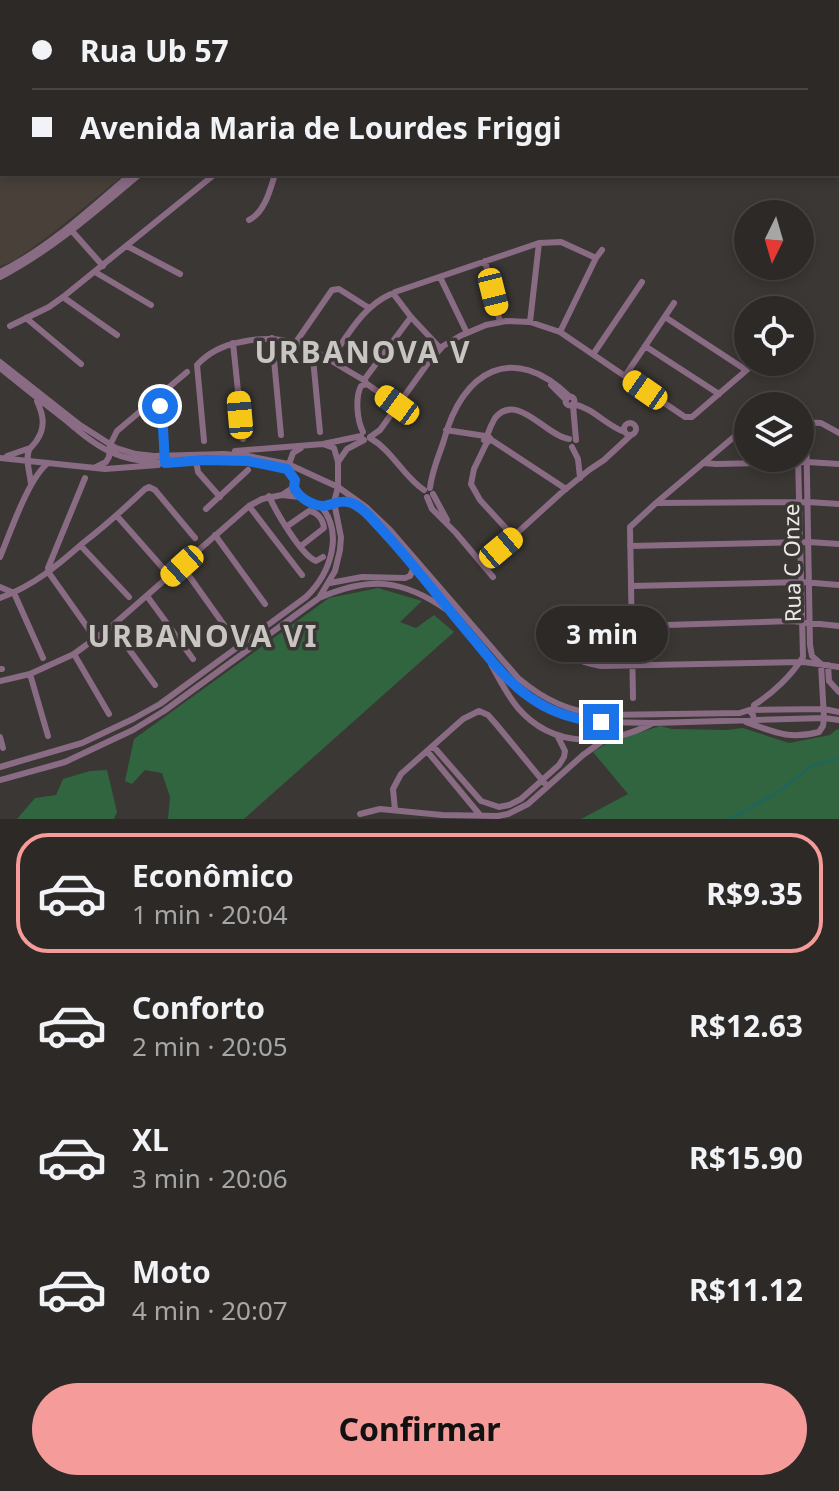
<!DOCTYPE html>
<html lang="pt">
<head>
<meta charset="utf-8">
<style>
	body { margin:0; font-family:"Noto Sans",sans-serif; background:#34312f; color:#f1f3f6; height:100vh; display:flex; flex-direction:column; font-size:30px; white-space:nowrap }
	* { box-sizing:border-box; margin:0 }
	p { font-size:26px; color:#a6a6a7 }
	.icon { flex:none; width:44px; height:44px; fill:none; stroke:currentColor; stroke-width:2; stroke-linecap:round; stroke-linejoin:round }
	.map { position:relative; height:819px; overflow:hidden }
	.panel { display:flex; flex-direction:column; background:#2c2927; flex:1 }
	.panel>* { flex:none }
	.guide { position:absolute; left:0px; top:0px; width:840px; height:176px; box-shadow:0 4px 12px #0003,0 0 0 2px #484544; display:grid; align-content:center; height:176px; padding:0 32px; background:#2c2927 }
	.needle { width:52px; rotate:185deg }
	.buttons { position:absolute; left:734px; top:200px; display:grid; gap:16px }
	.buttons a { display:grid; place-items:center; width:80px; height:80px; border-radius:50%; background:#2c2927; box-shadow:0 4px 12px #0003,0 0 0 2px #484544; font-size:40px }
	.end { position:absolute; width:36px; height:36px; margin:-18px; border:10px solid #1a73e8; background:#fff; box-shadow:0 0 0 4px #fff }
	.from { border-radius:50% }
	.bubble { position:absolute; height:56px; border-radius:28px; background:#2c2927; box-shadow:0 4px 12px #0003,0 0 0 2px #484544; font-size:26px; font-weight:700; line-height:56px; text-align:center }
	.car { position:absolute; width:24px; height:48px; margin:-24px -12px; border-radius:10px; box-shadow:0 0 6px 2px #0007; background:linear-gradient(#f5c518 24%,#345 0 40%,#f5c518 0 76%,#345 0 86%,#f5c518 0) }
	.guide b { display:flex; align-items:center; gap:28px; height:76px; font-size:30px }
	.guide b+b { border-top:2px solid #484544 }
	.guide i { width:20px; height:20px; background:#f1f3f6 }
	ul { padding:14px 0 0; list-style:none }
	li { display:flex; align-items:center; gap:24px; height:120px; margin:0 16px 12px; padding:0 16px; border:4px solid transparent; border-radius:32px }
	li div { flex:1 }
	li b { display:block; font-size:30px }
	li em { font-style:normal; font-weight:700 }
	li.active { border-color:#f59b99 }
	li>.icon { width:72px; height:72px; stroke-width:1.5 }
	.cta { display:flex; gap:16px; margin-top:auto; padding:16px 32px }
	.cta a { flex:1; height:92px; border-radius:48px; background:#f59b99; color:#111; font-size:32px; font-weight:700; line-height:92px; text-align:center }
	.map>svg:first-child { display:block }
	.built { fill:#484039 }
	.green { fill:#31653f }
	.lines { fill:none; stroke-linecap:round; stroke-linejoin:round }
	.stream { stroke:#1a6568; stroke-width:2 }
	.minor { stroke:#8a6b84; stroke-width:6 }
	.route { stroke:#1a73e8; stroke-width:10 }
	.labels { text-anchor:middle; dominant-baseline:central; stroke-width:7; stroke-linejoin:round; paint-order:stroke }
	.street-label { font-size:22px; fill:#eceae8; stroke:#3a3734 }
	.district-label { font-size:30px; font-weight:bold; letter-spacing:2px; fill:#c9c5c2; stroke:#3a3734 }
</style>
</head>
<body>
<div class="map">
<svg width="839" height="819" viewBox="0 0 839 819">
	<rect width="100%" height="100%" fill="#3a3734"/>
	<path class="built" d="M 0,0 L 316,0 L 307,2 L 2,2 L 2,174 L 125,174 L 54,232 L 14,261 L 0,266 Z"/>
	<path class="green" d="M 378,588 L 422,601 L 400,622 L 416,628 L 434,615 L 454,632 L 244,819 L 168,819 L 170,797 L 162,773 L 145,770 L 132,784 L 125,781 L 134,739 L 329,598 Z
		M 660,726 L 672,729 L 727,730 L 743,728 L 789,743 L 830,735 L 837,729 L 839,730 L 839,819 L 581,819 L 628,794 L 593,752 L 609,742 Z
		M 107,770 L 117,812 L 114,819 L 17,819 L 35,798 L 56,795 L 63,779 L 90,771 Z"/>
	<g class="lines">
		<path class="stream" d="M 730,819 L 778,792 L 813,765 L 839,759"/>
		<path class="minor" d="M 573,0 L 577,2
			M 585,0 L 589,2
			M 103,2 L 104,0
			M 118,2 L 118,0
			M 275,2 L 280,0
			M 294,2 L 300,0
			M 338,2 L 346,0
			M 362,2 L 370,0
			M 638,2 L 638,0
			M 646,2 L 647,0
			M 249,220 C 265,212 270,190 275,174
			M 72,231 L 103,266
			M 127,246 L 180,274
			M 485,261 L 500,322
			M 0,272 C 49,248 90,209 131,174
			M 95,272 L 151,305
			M 0,277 C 52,250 96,211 140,174
			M 440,277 L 467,333
			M 395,292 L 539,243 L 561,242 L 596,258
			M 395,296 L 411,317 L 440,348
			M 63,297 L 117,335
			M 665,317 L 746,370
			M 26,318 L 81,364
			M 530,322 L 539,243
			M 10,326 L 49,307 L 63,297 L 215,174
			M 560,332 L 596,258 L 602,250
			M 272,338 L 281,435
			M 296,342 L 332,290 L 339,289 L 369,308
			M 233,343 L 243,439
			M 645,346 L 719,394
			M 312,348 L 320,432
			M 594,353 L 642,282
			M 331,359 C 348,335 363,306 391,294
			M 0,362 L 80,425 L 116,448 L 136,454 L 154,456 L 224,454 L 248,456 L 288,464 L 338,487 L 366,507 L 390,530 L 518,678 C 544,700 571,713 605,715 L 740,713 L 749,710 L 824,709 L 839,712
			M 0,368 C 21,385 42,402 63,418 C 79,431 94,445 113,453 C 126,459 141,461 155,462 C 178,465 301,446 294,487 L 300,497 L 320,505 L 348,502 L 364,513 L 414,567 L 506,677 L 528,696 L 552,710 L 575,718 L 601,722 L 653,723 L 824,718 L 839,720
			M 625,376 L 674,303
			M 364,380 L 411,317
			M 551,385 L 566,400
			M565.5 401a4.5 4.5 0 1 1 9 0a4.5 4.5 0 1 1-9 0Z
			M 158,397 L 163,428 L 165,459
			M 573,404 C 594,408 606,426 625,432
			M 573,405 L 576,440
			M 800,422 L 821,423 L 839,433
			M624 429a6 6 0 1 1 12 0a6 6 0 1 1-12 0Z
			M 446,430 L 485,436
			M 363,432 C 357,420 355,398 361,386 L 367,384
			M 487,436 L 484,440 L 488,442 L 490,438 L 487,436 C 489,430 492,423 495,418 C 517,391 547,437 569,439
			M 370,437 L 380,430 L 428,363 L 443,346 L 460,336 L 486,325 L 506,321 L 530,322 L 560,332 L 685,417 L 692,417 L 756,362
			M 370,438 C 392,450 403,476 424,490
			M 490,439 L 566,489
			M 204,441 L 197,365 C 208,353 224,345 241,342 C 297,330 318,355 364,380 L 367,384 L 397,405
			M 487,442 L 474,469 L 471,484 L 480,500 L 514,537
			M 572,447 L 578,459 L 580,478
			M 235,451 L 323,444 L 361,436
			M 7,456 L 30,448
			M 0,458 L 105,469 L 158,465
			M 196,461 L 198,472 L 220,497
			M 338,462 L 347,449 L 364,440
			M 703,463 L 716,464 L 807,462 L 839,464
			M 96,467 L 106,462 L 109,457 L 110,445 L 117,431 L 187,372
			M 288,467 L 293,453 L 301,448
			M 85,478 L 48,568 L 49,573 L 90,631
			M 31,484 C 30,473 25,460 29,450 C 31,447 36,442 37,440 C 46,427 43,414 37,401
			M 294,487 L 282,495 L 300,497
			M 430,488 C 432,470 439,456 444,440 C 462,371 513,341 570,397
			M 433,494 L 447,520
			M 269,496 C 276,512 301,555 316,561 L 323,557
			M 427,497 L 432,509 L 456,533 L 493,577
			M 656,503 L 808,502 L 839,504
			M 249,506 L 302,575
			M 206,509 L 248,470
			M 117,516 L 162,567
			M 286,527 L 309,511 C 317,512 323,519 324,528 L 301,546
			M 215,535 L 265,604
			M 81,546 L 129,597
			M 630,546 L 809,542 L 839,544
			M 0,557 C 11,531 28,479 48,463
			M 483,564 L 561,493 L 589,470 L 604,460 L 631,435
			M 182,566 L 229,632
			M 330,583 L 362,577 L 405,578 L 410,576 L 414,567
			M 631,586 L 802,582 L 839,585
			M 0,587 L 14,593 L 43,658
			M 147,596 L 193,659
			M 0,598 C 33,586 57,566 83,543 C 105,526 125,508 145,489 L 149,487 L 155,490 L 195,538
			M 319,598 C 370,576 402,579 447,610
			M 112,626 L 155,685
			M 633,626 L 792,621 L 839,626
			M 545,637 C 562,652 578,663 601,666 L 804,662 L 839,667
			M 74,654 L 109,714
			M 491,664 C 499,679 507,695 518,708 C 553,749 607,746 651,724
			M 828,665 L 829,681 L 839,692
			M 0,669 L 2,669
			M 30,674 L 48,736
			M 0,681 L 30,674 L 74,654 L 112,626 L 249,506 L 262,499 L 282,495
			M 633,698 L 630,527 L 656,503 L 748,425
			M 754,720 L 753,715 L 749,710 L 753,710 L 754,705 C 772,694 792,675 803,657 L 798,458
			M 746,722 C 774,732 789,740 819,732 L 823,726 L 824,718 L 821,664 L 812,656 L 810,645 L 806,422
			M 0,737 L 3,748
			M 433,746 L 481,801 L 499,807 L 509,805 L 521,799 L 559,765 L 564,757 L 565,751 L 557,735
			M 427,751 L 480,815
			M 0,767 L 82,743 L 133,719 L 160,704 L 306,597 C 330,574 345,533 320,505
			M 0,780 L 65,762 L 133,730 L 164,711 L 319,598 L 335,571 L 340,550 L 341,537 L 334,502 L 338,487 L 338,462 L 334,448 L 323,444
			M 395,810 L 393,789 L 401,774 L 463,719 L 479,711 L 488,715 L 496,724 L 547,786
			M 360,814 L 380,809 L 442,815 L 498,816 L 508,814 L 528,804 L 583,755 L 604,740"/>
	</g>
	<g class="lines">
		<path class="route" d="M 160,406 L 163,428 L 165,463 L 205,460 L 248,461 L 287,469 L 295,480 L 294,487 C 298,497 312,506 324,506 C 332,505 339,500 348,502 C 361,504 376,523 385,533 C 417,568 445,606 476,642 C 494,664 512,687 537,702 C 556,714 578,720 601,722"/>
	</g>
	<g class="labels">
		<g class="street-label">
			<text transform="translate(791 563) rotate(-91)">Rua C Onze</text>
		</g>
		<g class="district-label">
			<text x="363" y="351">URBANOVA V</text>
			<text x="203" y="635">URBANOVA VI</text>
		</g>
	</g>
</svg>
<div class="buttons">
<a><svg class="needle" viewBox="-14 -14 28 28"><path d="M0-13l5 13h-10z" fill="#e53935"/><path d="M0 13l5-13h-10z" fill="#a6a6a7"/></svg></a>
<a><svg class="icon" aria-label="locate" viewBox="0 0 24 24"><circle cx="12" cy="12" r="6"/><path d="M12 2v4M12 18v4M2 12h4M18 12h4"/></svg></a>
<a><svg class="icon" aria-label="layers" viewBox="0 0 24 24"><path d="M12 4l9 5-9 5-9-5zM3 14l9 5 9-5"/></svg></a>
</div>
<i class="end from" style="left:160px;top:406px"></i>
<i class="end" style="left:601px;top:722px"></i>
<div class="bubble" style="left:536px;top:606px;width:132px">3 min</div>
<i class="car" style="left:493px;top:292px;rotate:166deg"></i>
<i class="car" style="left:645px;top:390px;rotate:305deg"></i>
<i class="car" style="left:397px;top:405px;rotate:306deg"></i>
<i class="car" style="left:240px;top:415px;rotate:355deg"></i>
<i class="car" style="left:501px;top:548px;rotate:50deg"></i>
<i class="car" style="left:182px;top:566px;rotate:228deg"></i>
<div class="guide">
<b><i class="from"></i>Rua Ub 57</b>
<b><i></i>Avenida Maria de Lourdes Friggi</b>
</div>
</div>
<section class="panel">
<ul>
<li class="active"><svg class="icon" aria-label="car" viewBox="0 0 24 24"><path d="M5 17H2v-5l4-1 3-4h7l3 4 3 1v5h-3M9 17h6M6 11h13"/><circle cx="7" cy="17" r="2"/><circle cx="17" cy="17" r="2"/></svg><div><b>Econômico</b><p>1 min · 20:04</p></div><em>R$9.35</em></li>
<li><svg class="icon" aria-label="car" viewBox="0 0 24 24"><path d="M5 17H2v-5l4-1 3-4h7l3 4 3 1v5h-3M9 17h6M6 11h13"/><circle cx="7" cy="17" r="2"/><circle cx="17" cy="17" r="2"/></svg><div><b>Conforto</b><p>2 min · 20:05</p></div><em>R$12.63</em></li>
<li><svg class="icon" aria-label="car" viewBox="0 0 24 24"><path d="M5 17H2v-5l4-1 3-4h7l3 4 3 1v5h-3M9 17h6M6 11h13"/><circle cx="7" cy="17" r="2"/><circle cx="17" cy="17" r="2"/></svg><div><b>XL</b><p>3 min · 20:06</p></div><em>R$15.90</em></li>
<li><svg class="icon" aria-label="car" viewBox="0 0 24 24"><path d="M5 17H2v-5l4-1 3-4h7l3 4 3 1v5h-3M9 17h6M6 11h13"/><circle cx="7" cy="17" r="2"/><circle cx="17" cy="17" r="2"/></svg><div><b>Moto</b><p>4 min · 20:07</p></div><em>R$11.12</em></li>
</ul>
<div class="cta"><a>Confirmar</a></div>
</section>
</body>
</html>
